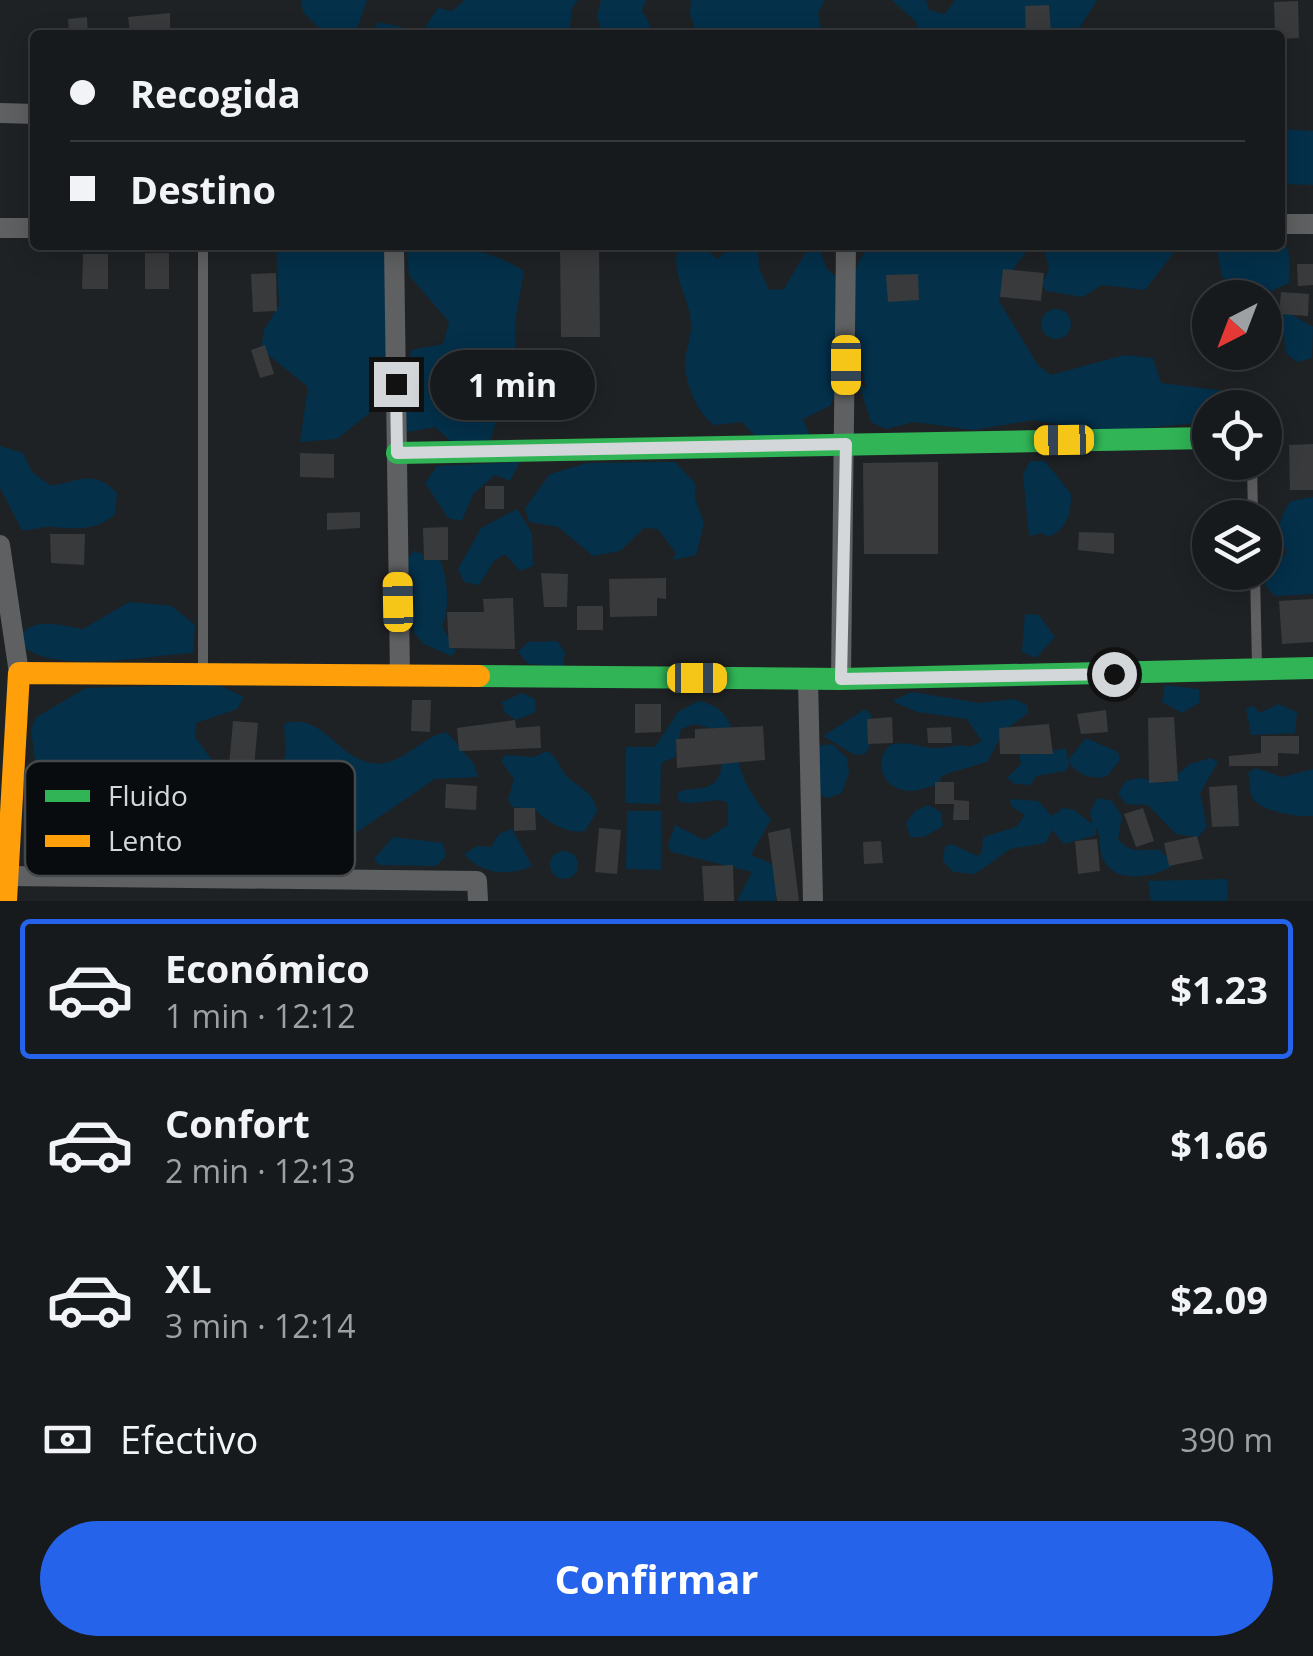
<!DOCTYPE html>
<html lang="es">
<head>
<meta charset="utf-8">
<style>
	body { margin:0; font-family:"Open Sans",sans-serif; background:#242729; color:#f1f3f6; height:100vh; display:flex; flex-direction:column; font-size:38px; white-space:nowrap }
	* { box-sizing:border-box; margin:0 }
	p { font-size:32px; color:#9ea1a3 }
	.icon { flex:none; width:55px; height:55px; fill:none; stroke:currentColor; stroke-width:2; stroke-linecap:round; stroke-linejoin:round }
	.map { position:relative; height:901px; overflow:hidden }
	.drawer { display:flex; flex-direction:column; background:#171a1c; flex:1 }
	.drawer>* { flex:none }
	.top-card { position:absolute; left:30px; top:30px; width:1255px; height:220px; border-radius:10px; box-shadow:0 5px 25px #0003,0 0 0 2px #36383b; display:grid; align-content:center; height:220px; padding:0 40px; background:#171a1c }
	.needle { width:65px; rotate:222deg }
	.buttons { position:absolute; left:1192px; top:280px; display:grid; gap:20px }
	.buttons a { display:grid; place-items:center; width:90px; height:90px; border-radius:50%; background:#171a1c; box-shadow:0 5px 25px #0003,0 0 0 2px #36383b; font-size:50px }
	.end { position:absolute; width:45px; height:45px; margin:-22px; border:12px solid #d3d7da; background:#111; box-shadow:0 0 0 5px #111 }
	.from { border-radius:50% }
	.bubble { position:absolute; height:70px; border-radius:35px; background:#171a1c; box-shadow:0 5px 25px #0003,0 0 0 2px #36383b; font-size:32px; font-weight:700; line-height:70px; text-align:center }
	.car { position:absolute; width:30px; height:60px; margin:-30px -15px; border-radius:12px; box-shadow:0 0 8px 2px #0007; background:linear-gradient(#f5c518 24%,#345 0 40%,#f5c518 0 76%,#345 0 86%,#f5c518 0) }
	.top-card b { display:flex; align-items:center; gap:35px; height:95px; font-size:38px }
	.top-card b+b { border-top:2px solid #36383b }
	.top-card i { width:25px; height:25px; background:#f1f3f6 }
	ul { padding:18px 0 0; list-style:none }
	li { display:flex; align-items:center; gap:30px; height:140px; margin:0 20px 15px; padding:0 20px; border:5px solid transparent; border-radius:10px }
	li div { flex:1 }
	li b { display:block; font-size:38px }
	li em { font-style:normal; font-weight:700 }
	li.active { border-color:#2563eb }
	li>.icon { width:90px; height:90px; stroke-width:1.5 }
	.pay { display:flex; align-items:center; gap:25px; height:110px; padding:0 40px; font-size:38px }
	.pay p { margin-inline-start:auto }
	.button { display:flex; gap:20px; margin-top:auto; padding:20px 40px }
	.button a { flex:1; height:115px; border-radius:60px; background:#2563eb; color:#fff; font-size:40px; font-weight:700; line-height:115px; text-align:center }
	.map>svg:first-child { display:block }
	.green { fill:#04304a }
	.building { fill:#383a3c }
	.lines { fill:none; stroke-linecap:round; stroke-linejoin:round }
	.lane { stroke:#5f6061; stroke-width:10 }
	.street { stroke:#5f6061; stroke-width:20 }
	.fast { stroke:#30b455; stroke-width:22 }
	.slow { stroke:#ff9f0a; stroke-width:22 }
	.route { stroke:#d3d7da; stroke-width:12 }
	.key { fill:#090c0e; stroke:#46494b; stroke-width:2.5 }
	.key-label { font-size:28px; fill:#d3d7da }
</style>
</head>
<body>
<div class="map">
<svg width="1313" height="901" viewBox="0 0 1313 901">
	<rect width="100%" height="100%" fill="#1f2225"/>
	<path class="green" d="M 301,0 L 367,0 L 355,35 L 326,35 L 303,12 Z
		M 465,0 L 578,0 L 572,8 L 569,35 L 369,35 L 379,22 L 422,32 L 438,8 L 452,11 Z
		M 601,0 L 646,0 L 642,11 L 650,24 L 646,35 L 601,31 L 597,16 Z
		M 691,0 L 825,0 L 818,13 L 822,35 L 697,35 L 690,14 Z
		M 892,0 L 926,0 L 929,10 L 945,14 L 955,0 L 1097,0 L 1080,27 L 1083,35 L 919,35 L 916,22 Z
		M 1280,129 L 1313,131 L 1313,185 L 1280,184 Z
		M 1280,238 C 1293,250 1289,267 1289,283 L 1269,292 L 1249,282 L 1234,284 L 1222,277 L 1216,245 L 1280,245 Z
		M 276,245 L 396,245 L 390,348 L 378,406 L 337,439 L 300,442 L 308,387 L 261,349 L 264,330 L 279,305 Z
		M 406,245 C 451,245 486,247 524,271 L 515,322 L 515,357 L 497,390 L 499,413 L 491,438 L 468,456 L 435,427 L 402,433 L 411,350 L 443,344 L 449,322 L 409,275 Z
		M 678,245 L 702,245 L 717,259 L 734,245 L 758,245 L 759,268 L 769,290 L 784,289 L 810,245 L 818,245 L 827,269 L 838,278 L 844,376 L 830,406 L 803,419 L 816,451 L 756,437 L 742,422 L 714,425 C 697,413 685,383 685,362 C 686,348 692,336 691,322 C 687,291 671,276 678,245 Z
		M 876,245 L 1024,245 L 1028,250 L 1010,273 L 999,301 L 1038,365 L 1051,375 L 1124,355 L 1153,358 L 1161,383 L 1234,392 L 1230,407 L 1210,408 L 1210,418 L 1198,423 L 1103,432 L 1033,420 L 974,430 L 914,422 L 886,429 L 871,422 L 858,381 L 866,390 C 861,354 833,263 876,245 Z
		M 1043,245 L 1178,245 L 1179,246 L 1145,290 L 1102,285 L 1083,297 L 1046,291 L 1042,284 L 1049,269 Z
		M 1280,308 L 1313,327 L 1312,358 L 1297,362 L 1286,353 L 1284,337 L 1272,318 L 1273,311 Z
		M1041 324a15 15 0 1 1 30 0a15 15 0 1 1-30 0Z
		M 0,446 L 23,453 L 32,472 L 51,486 C 79,481 94,469 117,493 L 115,514 C 97,531 76,529 54,527 C 43,526 33,531 22,530 L 0,488 Z
		M 1030,461 L 1045,461 L 1071,494 C 1071,515 1067,530 1047,537 L 1043,533 L 1029,536 L 1023,474 Z
		M 520,462 L 510,481 L 495,475 L 473,494 L 462,521 L 448,518 L 425,483 L 437,466 Z
		M 675,462 L 695,483 L 695,498 L 704,523 L 696,555 L 673,560 L 676,553 L 658,529 L 644,528 L 620,551 L 593,556 L 558,527 L 529,522 L 525,508 L 550,474 L 587,463 Z
		M 1313,497 L 1313,594 L 1275,596 L 1265,586 L 1269,572 L 1287,552 C 1276,532 1277,519 1291,501 Z
		M 517,509 L 532,533 L 533,566 L 520,571 L 505,554 L 494,561 L 479,585 L 464,582 L 458,569 L 481,528 Z
		M 414,551 L 440,560 C 448,578 450,609 442,626 L 456,651 L 451,656 L 424,644 L 414,633 L 413,581 L 404,561 Z
		M 129,602 L 172,606 L 195,625 L 193,653 C 148,655 54,676 20,644 L 20,636 C 35,616 61,626 83,629 Z
		M 1025,614 L 1039,615 L 1055,637 L 1036,658 L 1022,652 Z
		M 557,641 L 565,652 L 563,666 L 528,664 L 518,652 L 528,642 Z
		M 217,684 L 244,697 L 237,709 L 196,723 L 195,737 L 220,771 L 234,768 L 274,781 L 286,755 L 284,724 C 320,712 335,753 367,762 C 400,771 418,737 447,732 L 474,764 L 478,777 L 435,779 L 341,843 L 316,855 L 301,851 L 276,865 L 261,864 L 248,823 L 234,821 L 224,861 C 207,869 196,869 178,866 C 102,850 163,798 127,761 L 113,766 L 99,790 L 82,860 L 68,865 L 39,856 L 28,790 L 35,760 L 31,731 L 35,718 L 86,688 Z
		M 1165,685 L 1199,689 L 1200,702 L 1182,713 L 1162,702 Z
		M 912,692 L 980,703 L 1015,699 L 1028,706 L 1028,713 L 1004,731 L 987,762 L 946,774 L 940,778 L 942,786 C 929,784 921,791 910,791 C 883,790 872,763 890,745 C 908,740 918,748 935,748 C 949,749 955,743 970,747 L 982,741 L 967,719 L 917,712 L 892,701 Z
		M 522,693 L 535,699 L 536,712 L 516,720 L 504,712 L 502,702 Z
		M 698,701 C 734,707 732,734 739,763 C 744,784 757,804 771,819 L 751,855 L 777,866 L 776,901 L 737,901 L 752,872 L 672,852 L 668,846 L 675,825 L 704,840 L 728,825 L 728,803 C 715,796 694,807 679,801 L 677,793 C 686,788 692,790 702,788 C 732,782 720,748 714,729 L 694,724 L 681,729 L 675,757 L 661,763 L 660,804 L 625,803 L 626,747 L 655,747 L 678,712 Z
		M 1278,704 L 1297,712 L 1295,733 L 1251,735 L 1246,708 L 1253,706 L 1260,713 Z
		M 865,709 L 872,716 L 870,746 L 864,755 L 853,754 L 823,736 Z
		M 1029,725 L 1035,755 L 1066,748 L 1069,766 L 1065,771 L 1036,776 L 1030,785 L 1015,784 L 1007,778 L 1021,764 L 1019,753 Z
		M 1086,738 L 1118,752 L 1120,760 L 1107,776 C 1092,781 1075,774 1068,760 Z
		M 832,744 L 847,758 L 849,772 L 842,793 L 828,798 L 820,795 L 818,746 Z
		M 547,751 C 559,758 558,766 566,775 C 578,789 595,791 597,812 L 585,831 C 568,835 546,821 534,809 L 512,807 L 508,800 L 514,779 L 501,761 L 505,755 L 534,757 Z
		M 1211,758 L 1218,762 L 1200,793 L 1207,827 L 1198,837 L 1176,834 L 1148,805 L 1126,804 L 1118,793 L 1126,781 L 1140,778 L 1167,783 L 1190,764 Z
		M 1255,768 L 1282,777 L 1313,769 L 1313,816 C 1299,818 1258,811 1252,797 C 1249,790 1250,780 1248,773 Z
		M 1097,798 L 1112,801 L 1122,816 L 1118,839 C 1132,856 1142,848 1160,850 L 1171,861 L 1171,867 C 1151,877 1116,885 1103,859 C 1098,848 1102,837 1096,827 L 1096,835 L 1064,844 L 1052,830 L 1046,843 L 1010,849 L 975,874 L 953,872 L 943,861 L 945,846 L 952,844 L 977,856 L 982,852 L 983,837 L 1016,827 L 1025,815 L 1012,807 L 1010,799 L 1038,801 L 1052,816 L 1063,808 L 1074,810 L 1092,824 L 1090,812 Z
		M 928,805 L 941,812 L 943,826 L 924,837 L 910,837 L 906,823 L 915,811 Z
		M 627,811 L 661,811 L 661,870 L 626,869 Z
		M 512,829 L 532,866 C 509,877 481,874 464,854 L 477,846 L 491,847 L 499,834 Z
		M 393,837 L 443,843 L 446,856 L 436,866 L 379,865 L 374,859 Z
		M550 865a14 14 0 1 1 28 0a14 14 0 1 1-28 0Z
		M 1227,879 L 1228,901 L 1151,901 L 1148,881 Z"/>
	<path class="building" d="M 1298,1 L 1299,38 L 1280,39 L 1275,35 L 1274,2 Z
		M 1049,5 L 1051,33 L 1026,34 L 1025,6 Z
		M 170,13 L 170,35 L 130,32 L 128,17 Z
		M 87,17 L 88,35 L 69,35 L 68,19 Z
		M 599,245 L 600,337 L 561,337 L 560,246 Z
		M 145,253 L 169,253 L 169,289 L 145,289 Z
		M 83,254 L 108,254 L 108,289 L 82,289 Z
		M 1297,264 L 1313,264 L 1313,285 L 1298,286 Z
		M 1003,269 L 1044,273 L 1041,301 L 1000,297 Z
		M 276,273 L 277,311 L 253,312 L 251,274 Z
		M 918,274 L 919,300 L 888,302 L 886,275 Z
		M 1281,292 L 1309,294 L 1308,316 L 1279,314 Z
		M 265,345 L 274,374 L 260,378 L 251,350 Z
		M 523,372 L 546,373 L 546,407 L 522,406 Z
		M 1313,444 L 1313,490 L 1290,490 L 1289,445 Z
		M 300,453 L 334,454 L 334,478 L 300,477 Z
		M 938,462 L 938,554 L 864,554 L 863,463 Z
		M 485,486 L 504,486 L 504,509 L 485,509 Z
		M 360,512 L 360,528 L 327,530 L 327,513 Z
		M 448,527 L 448,560 L 424,560 L 423,528 Z
		M 1079,532 L 1114,533 L 1114,554 L 1078,550 Z
		M 50,534 L 85,534 L 84,565 L 51,563 Z
		M 541,573 L 568,574 L 567,607 L 544,607 Z
		M 666,578 L 666,599 L 657,598 L 657,616 L 610,617 L 609,579 Z
		M 513,598 L 515,649 L 449,648 L 447,612 L 484,612 L 483,599 Z
		M 1313,599 L 1313,642 L 1282,644 L 1279,601 Z
		M 577,606 L 603,606 L 603,630 L 577,630 Z
		M 412,700 L 431,700 L 430,732 L 411,731 Z
		M 635,704 L 661,704 L 661,732 L 635,733 Z
		M 1106,710 L 1108,732 L 1081,734 L 1077,714 Z
		M 892,717 L 893,743 L 868,744 L 867,719 Z
		M 1174,717 L 1178,781 L 1149,783 L 1148,718 Z
		M 515,720 L 516,728 L 540,726 L 541,748 L 459,751 L 457,728 Z
		M 233,721 L 258,723 L 254,768 L 229,766 Z
		M 1049,724 L 1053,754 L 1000,754 L 999,728 Z
		M 763,726 L 765,760 L 677,768 L 676,739 L 695,738 L 695,729 Z
		M 951,727 L 952,743 L 928,743 L 927,728 Z
		M 1261,736 L 1299,736 L 1299,754 L 1278,753 L 1278,766 L 1229,766 L 1229,756 L 1261,753 Z
		M 935,782 L 954,782 L 954,800 L 969,801 L 969,820 L 953,820 L 954,804 L 935,804 Z
		M 446,784 L 477,786 L 476,810 L 445,808 Z
		M 1237,785 L 1239,826 L 1212,827 L 1209,787 Z
		M 514,808 L 535,808 L 536,830 L 514,831 Z
		M 1143,808 L 1154,841 L 1136,847 L 1124,814 Z
		M 599,828 L 621,830 L 617,874 L 595,872 Z
		M 790,828 L 799,901 L 777,901 L 768,833 Z
		M 1197,836 L 1203,859 L 1169,866 L 1164,843 Z
		M 1097,839 L 1100,871 L 1078,874 L 1075,841 Z
		M 881,841 L 883,863 L 864,864 L 863,842 Z
		M 733,865 L 734,901 L 704,901 L 702,866 Z"/>
	<g class="lines">
		<path class="lane" d="M 203,245 L 203,668
			M 1252,462 L 1253,518
			M 1255,572 L 1257,666"/>
		<path class="street" d="M 0,113 L 35,114
			M 1280,224 L 1313,224
			M 0,228 L 35,228
			M 394,245 L 400,676
			M 0,545 L 19,673
			M 808,679 L 813,901
			M 841,679 L 846,245
			M 8,876 L 477,881 L 478,901"/>
		<path class="fast" d="M 397,453 L 1210,438
			M 479,676 L 841,679 L 1313,668"/>
		<path class="slow" d="M 6,901 L 19,673 L 479,676"/>
	</g>
	<g class="lines">
		<path class="route" d="M 396,384 L 397,453 L 846,444 L 841,679 L 1114,674"/>
	</g>
	<rect x="25" y="761" width="330" height="115" rx="15" class="key"/>
	<rect x="45" y="790" width="45" height="12" fill="#30b455"/>
	<rect x="45" y="835" width="45" height="12" fill="#ff9f0a"/>
	<g class="key-label">
		<text x="108" y="806">Fluido</text>
		<text x="108" y="851">Lento</text>
	</g>
</svg>
<div class="buttons">
<a><svg class="needle" viewBox="-14 -14 28 28"><path d="M0-13l5 13h-10z" fill="#e53935"/><path d="M0 13l5-13h-10z" fill="#9ea1a3"/></svg></a>
<a><svg class="icon" aria-label="locate" viewBox="0 0 24 24"><circle cx="12" cy="12" r="6"/><path d="M12 2v4M12 18v4M2 12h4M18 12h4"/></svg></a>
<a><svg class="icon" aria-label="layers" viewBox="0 0 24 24"><path d="M12 4l9 5-9 5-9-5zM3 14l9 5 9-5"/></svg></a>
</div>
<i class="end from" style="left:1114px;top:674px"></i>
<i class="end" style="left:396px;top:384px"></i>
<div class="bubble" style="left:430px;top:350px;width:165px">1 min</div>
<i class="car" style="left:846px;top:365px;rotate:180deg"></i>
<i class="car" style="left:1064px;top:440px;rotate:269deg"></i>
<i class="car" style="left:398px;top:602px;rotate:359deg"></i>
<i class="car" style="left:697px;top:678px;rotate:90deg"></i>
<div class="top-card">
<b><i class="from"></i>Recogida</b>
<b><i></i>Destino</b>
</div>
</div>
<section class="drawer">
<ul>
<li class="active"><svg class="icon" aria-label="car" viewBox="0 0 24 24"><path d="M5 17H2v-5l4-1 3-4h7l3 4 3 1v5h-3M9 17h6M6 11h13"/><circle cx="7" cy="17" r="2"/><circle cx="17" cy="17" r="2"/></svg><div><b>Económico</b><p>1 min · 12:12</p></div><em>$1.23</em></li>
<li><svg class="icon" aria-label="car" viewBox="0 0 24 24"><path d="M5 17H2v-5l4-1 3-4h7l3 4 3 1v5h-3M9 17h6M6 11h13"/><circle cx="7" cy="17" r="2"/><circle cx="17" cy="17" r="2"/></svg><div><b>Confort</b><p>2 min · 12:13</p></div><em>$1.66</em></li>
<li><svg class="icon" aria-label="car" viewBox="0 0 24 24"><path d="M5 17H2v-5l4-1 3-4h7l3 4 3 1v5h-3M9 17h6M6 11h13"/><circle cx="7" cy="17" r="2"/><circle cx="17" cy="17" r="2"/></svg><div><b>XL</b><p>3 min · 12:14</p></div><em>$2.09</em></li>
</ul>
<div class="pay"><svg class="icon" aria-label="cash" viewBox="0 0 24 24"><path d="M3 7h18v10H3z"/><circle cx="12" cy="12" r="2"/></svg>Efectivo<p>390 m</p></div>
<div class="button"><a>Confirmar</a></div>
</section>
</body>
</html>
